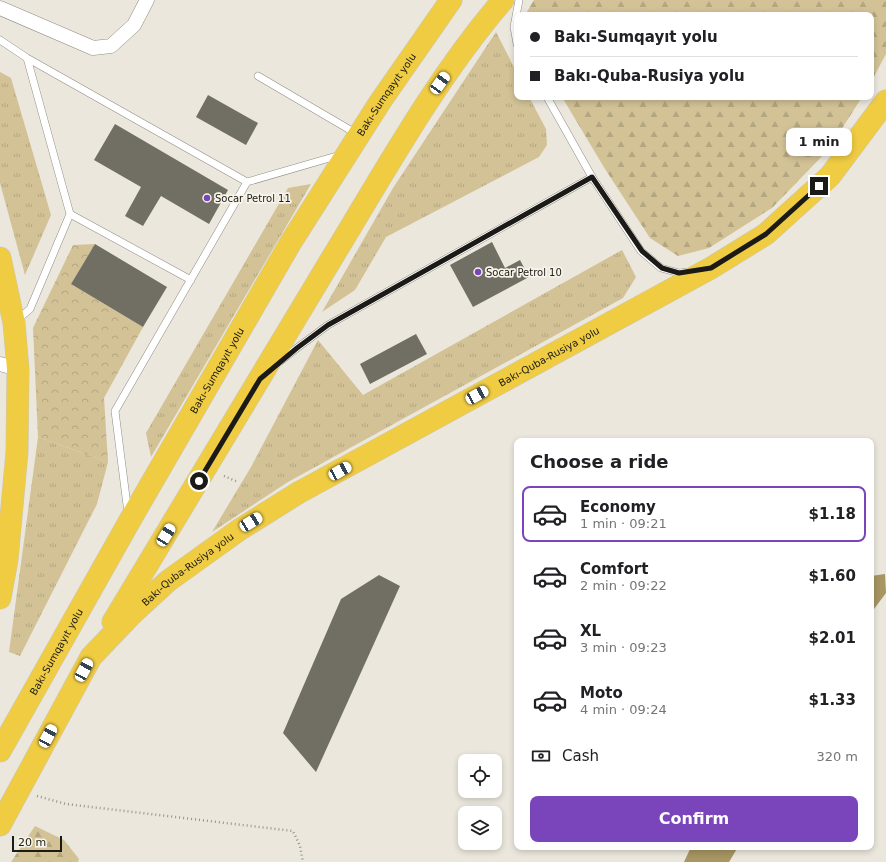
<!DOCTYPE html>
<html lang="en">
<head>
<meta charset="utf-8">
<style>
	body { margin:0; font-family:"DejaVu Sans",sans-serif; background:#f6f6f6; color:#202124; height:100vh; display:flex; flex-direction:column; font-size:15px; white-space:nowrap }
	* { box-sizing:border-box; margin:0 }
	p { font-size:13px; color:#757577 }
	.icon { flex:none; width:22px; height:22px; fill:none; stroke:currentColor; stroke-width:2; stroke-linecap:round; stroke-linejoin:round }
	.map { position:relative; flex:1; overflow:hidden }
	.sheet { position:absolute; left:514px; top:438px; width:360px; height:412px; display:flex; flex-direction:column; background:#fff; border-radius:8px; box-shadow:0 2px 6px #0003 }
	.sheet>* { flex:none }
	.hud { position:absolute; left:514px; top:12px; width:360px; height:88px; border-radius:8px; box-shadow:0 2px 6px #0003; display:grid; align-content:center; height:88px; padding:0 16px; background:#fff }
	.buttons { position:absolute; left:458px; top:754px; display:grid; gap:8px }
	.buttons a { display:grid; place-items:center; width:44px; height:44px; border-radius:8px; background:#fff; box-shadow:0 2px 6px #0003; font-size:20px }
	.scale { position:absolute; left:12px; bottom:10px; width:50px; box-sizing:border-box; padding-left:4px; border:2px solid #1b1a16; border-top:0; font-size:11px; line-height:14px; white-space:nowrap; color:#1b1a16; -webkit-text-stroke:3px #f8f4ea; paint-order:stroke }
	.end { position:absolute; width:18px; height:18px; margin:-9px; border:5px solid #1b1a16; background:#fff; box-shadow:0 0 0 2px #fff }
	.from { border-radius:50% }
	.bubble { position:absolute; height:28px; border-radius:8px; background:#fff; box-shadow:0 2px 6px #0003; font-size:13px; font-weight:800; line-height:28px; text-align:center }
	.car { position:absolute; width:12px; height:24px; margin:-12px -6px; border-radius:5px; box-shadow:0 0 3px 1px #0007; background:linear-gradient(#fff 24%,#345 0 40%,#fff 0 76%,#345 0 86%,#fff 0) }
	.hud b { display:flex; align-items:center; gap:14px; height:38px; font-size:15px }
	.hud b+b { border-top:1px solid #e0e0e0 }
	.hud i { width:10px; height:10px; background:#202124 }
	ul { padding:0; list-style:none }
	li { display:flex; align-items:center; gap:12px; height:56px; margin:0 8px 6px; padding:0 8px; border:2px solid transparent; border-radius:8px }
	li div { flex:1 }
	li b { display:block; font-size:15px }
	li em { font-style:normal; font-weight:800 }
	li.current { border-color:#7a44bb }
	li>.icon { width:36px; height:36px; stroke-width:1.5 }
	h2 { padding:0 16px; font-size:18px; line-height:48px }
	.pay { display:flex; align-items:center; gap:10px; height:44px; padding:0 16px; font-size:15px }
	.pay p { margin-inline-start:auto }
	.primary-button { display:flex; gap:8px; margin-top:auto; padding:8px 16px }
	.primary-button a { flex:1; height:46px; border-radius:8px; background:#7a44bb; color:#fff; font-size:16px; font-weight:800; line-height:46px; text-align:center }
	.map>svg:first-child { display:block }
	.grass { fill:url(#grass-tufts) }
	.forest { fill:url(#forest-firs) }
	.park { fill:url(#park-crowns) }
	.water { fill:#a79562 }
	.building { fill:#716e64 }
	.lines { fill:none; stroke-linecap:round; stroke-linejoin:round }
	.service-casing { stroke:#918d84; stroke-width:8 }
	.minor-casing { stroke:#918d84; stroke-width:15 }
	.trunk-casing { stroke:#c8c8c7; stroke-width:23 }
	.path { stroke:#96938c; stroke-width:2.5; stroke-dasharray:1 3; stroke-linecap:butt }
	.service { stroke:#fff; stroke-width:7 }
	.minor { stroke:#fff; stroke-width:14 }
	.trunk { stroke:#f0cc43; stroke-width:22 }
	.route { stroke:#1b1a16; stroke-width:5 }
	.poi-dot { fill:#7a44bb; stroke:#f8f4ea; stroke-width:1.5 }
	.labels { text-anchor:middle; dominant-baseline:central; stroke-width:3.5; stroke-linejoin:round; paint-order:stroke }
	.street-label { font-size:10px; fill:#1b1a16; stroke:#f8f4ea }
	.poi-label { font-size:10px; fill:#1b1a16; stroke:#f8f4ea; text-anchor:start }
</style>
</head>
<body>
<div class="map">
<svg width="886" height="862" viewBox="0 0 886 862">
	<defs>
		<pattern id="grass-tufts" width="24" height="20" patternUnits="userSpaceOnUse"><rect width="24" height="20" fill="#d2c296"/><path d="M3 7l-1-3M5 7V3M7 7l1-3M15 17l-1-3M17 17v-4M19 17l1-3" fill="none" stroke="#b4a681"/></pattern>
		<pattern id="forest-firs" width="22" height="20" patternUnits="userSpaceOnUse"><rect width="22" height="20" fill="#d2c296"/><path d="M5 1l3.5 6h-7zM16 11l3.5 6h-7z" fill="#b4a681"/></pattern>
		<pattern id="park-crowns" width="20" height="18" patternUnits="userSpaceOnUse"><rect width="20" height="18" fill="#d2c296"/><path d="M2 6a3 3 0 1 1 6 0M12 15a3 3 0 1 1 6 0" fill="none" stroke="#b4a681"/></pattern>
	</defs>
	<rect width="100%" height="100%" fill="#ebe7dd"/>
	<path class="grass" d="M 496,32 L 517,73 L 517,97 L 529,97 L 546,129 L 547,145 L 539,157 L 386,237 L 355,290 L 322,312 L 393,188 Z
		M 0,72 L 11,78 L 51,215 L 25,275 L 0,183 Z
		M 311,184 L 151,457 L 146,433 L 288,188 Z
		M 622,250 L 636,277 L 623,298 L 288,482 L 212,532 L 251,467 L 318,340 L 363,395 Z
		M 38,437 L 108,462 L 97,504 L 20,656 L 9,652 Z"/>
	<path class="forest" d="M 534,0 L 886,0 L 886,54 L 871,82 L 871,15 L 525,15 Z
		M 562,97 L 862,97 L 829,149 L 772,208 L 709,248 L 678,256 L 650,238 L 605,169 Z
		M 35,826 L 64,840 L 79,859 L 78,862 L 11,862 Z"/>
	<path class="park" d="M 95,244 L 71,284 L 143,327 L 104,398 L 108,462 L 38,437 L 33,328 L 73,245 Z"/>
	<path class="water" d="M 885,574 L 886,593 L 871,613 L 871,576 Z
		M 691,847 L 738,847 L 729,862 L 684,862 Z"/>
	<path class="building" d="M 208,95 L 258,123 L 246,145 L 196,117 Z
		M 115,124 L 228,190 L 209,224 L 161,196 L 143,226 L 125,216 L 141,187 L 94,160 Z
		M 492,242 L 505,268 L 520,260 L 529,277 L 473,307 L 450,265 Z
		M 95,244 L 167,287 L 143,327 L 71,284 Z
		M 416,334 L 427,354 L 370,384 L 360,364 Z
		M 379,575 L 400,586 L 316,772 L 283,733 L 341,599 Z"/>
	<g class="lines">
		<defs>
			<path id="service" d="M 0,40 L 27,58 L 247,182
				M 517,44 L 514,27 L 519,0
				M 258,76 L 357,134
				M 547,97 L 592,177 L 641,251 L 661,268 L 679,273 L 688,272
				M 70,214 L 191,280
				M 17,320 L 30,309 L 70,214 L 27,58
				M 279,362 L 297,348 L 328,325 L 592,177
				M 128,513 L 115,411 L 247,182 L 340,155"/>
			<path id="minor" d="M 0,8 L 93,48 L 111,46 L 134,25 L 147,0
				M 0,364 L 18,369"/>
			<g id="trunk">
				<path d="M 0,258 L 14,323 L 18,369 L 17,452 L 7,560 L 0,598"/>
				<path d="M 113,622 C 186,501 259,380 332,258 C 385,171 436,78 503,0"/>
				<path id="s1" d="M 0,751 L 129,522 L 291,242 L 380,102 L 451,0"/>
				<path id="s2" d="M 0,825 L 91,657 L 132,614 L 168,581 L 239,530 L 298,493 L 711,268 L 766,234 L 830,176 L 886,101"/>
			</g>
		</defs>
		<use href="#service" class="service-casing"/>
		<use href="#minor" class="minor-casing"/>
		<use href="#trunk" class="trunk-casing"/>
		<path class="path" d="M 224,476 L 238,482
			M 37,796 L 66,804 L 293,831 L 300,846 L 303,862"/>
		<use href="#service" class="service"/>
		<use href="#minor" class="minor"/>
		<use href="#trunk" class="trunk"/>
	</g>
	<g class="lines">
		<path class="route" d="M 199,481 L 260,379 L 297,348 L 328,325 L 592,177 L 642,251 L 662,268 L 679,273 L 711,268 L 766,234 L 819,186"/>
	</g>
	<g class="poi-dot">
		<circle cx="207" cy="198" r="4"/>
		<circle cx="478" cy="272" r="4"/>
	</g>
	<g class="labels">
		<g class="street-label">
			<text stroke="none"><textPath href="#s1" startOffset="762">Bakı-Sumqayıt yolu</textPath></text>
			<text stroke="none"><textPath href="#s2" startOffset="742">Bakı-Quba-Rusiya yolu</textPath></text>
			<text stroke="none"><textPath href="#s1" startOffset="438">Bakı-Sumqayıt yolu</textPath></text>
			<text stroke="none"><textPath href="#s2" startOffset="322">Bakı-Quba-Rusiya yolu</textPath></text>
			<text stroke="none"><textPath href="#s1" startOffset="114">Bakı-Sumqayıt yolu</textPath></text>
		</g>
		<g class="poi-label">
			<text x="215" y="198">Socar Petrol 11</text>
			<text x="486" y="272">Socar Petrol 10</text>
		</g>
	</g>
</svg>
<div class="buttons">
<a><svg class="icon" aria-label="locate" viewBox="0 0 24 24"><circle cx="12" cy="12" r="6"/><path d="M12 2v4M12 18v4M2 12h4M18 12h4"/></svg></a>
<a><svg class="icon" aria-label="layers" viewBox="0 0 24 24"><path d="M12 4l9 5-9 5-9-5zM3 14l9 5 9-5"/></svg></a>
</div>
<div class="scale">20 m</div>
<i class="end from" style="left:199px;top:481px"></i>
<i class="end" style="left:819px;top:186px"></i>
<div class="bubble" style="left:786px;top:128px;width:66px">1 min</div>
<i class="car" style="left:440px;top:83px;rotate:36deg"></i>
<i class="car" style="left:477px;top:395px;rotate:61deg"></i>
<i class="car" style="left:340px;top:471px;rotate:61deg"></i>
<i class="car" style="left:251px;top:522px;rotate:58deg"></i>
<i class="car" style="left:166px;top:535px;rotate:31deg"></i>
<i class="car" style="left:84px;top:670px;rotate:28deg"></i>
<i class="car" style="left:48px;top:736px;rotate:28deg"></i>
<div class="hud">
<b><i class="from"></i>Bakı-Sumqayıt yolu</b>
<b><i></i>Bakı-Quba-Rusiya yolu</b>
</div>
<section class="sheet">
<h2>Choose a ride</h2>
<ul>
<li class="current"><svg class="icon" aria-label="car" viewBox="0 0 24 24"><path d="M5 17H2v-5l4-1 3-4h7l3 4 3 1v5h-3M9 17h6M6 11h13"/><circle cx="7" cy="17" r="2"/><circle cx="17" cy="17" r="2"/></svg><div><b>Economy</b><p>1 min · 09:21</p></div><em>$1.18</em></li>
<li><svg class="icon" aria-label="car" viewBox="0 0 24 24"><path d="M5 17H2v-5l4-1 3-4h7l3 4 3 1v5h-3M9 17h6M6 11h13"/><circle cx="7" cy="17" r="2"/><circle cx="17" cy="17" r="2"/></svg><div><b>Comfort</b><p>2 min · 09:22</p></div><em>$1.60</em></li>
<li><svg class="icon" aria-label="car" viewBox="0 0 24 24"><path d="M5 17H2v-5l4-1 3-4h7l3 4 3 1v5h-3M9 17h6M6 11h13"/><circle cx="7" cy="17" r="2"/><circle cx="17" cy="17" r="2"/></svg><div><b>XL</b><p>3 min · 09:23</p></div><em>$2.01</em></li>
<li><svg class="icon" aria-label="car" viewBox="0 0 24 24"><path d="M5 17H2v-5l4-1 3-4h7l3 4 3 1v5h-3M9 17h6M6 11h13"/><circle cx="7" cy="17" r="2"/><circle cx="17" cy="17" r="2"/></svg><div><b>Moto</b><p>4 min · 09:24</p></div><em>$1.33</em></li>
</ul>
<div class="pay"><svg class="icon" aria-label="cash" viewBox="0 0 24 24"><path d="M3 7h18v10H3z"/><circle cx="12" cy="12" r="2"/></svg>Cash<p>320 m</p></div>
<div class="primary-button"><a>Confirm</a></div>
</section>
</div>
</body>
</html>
